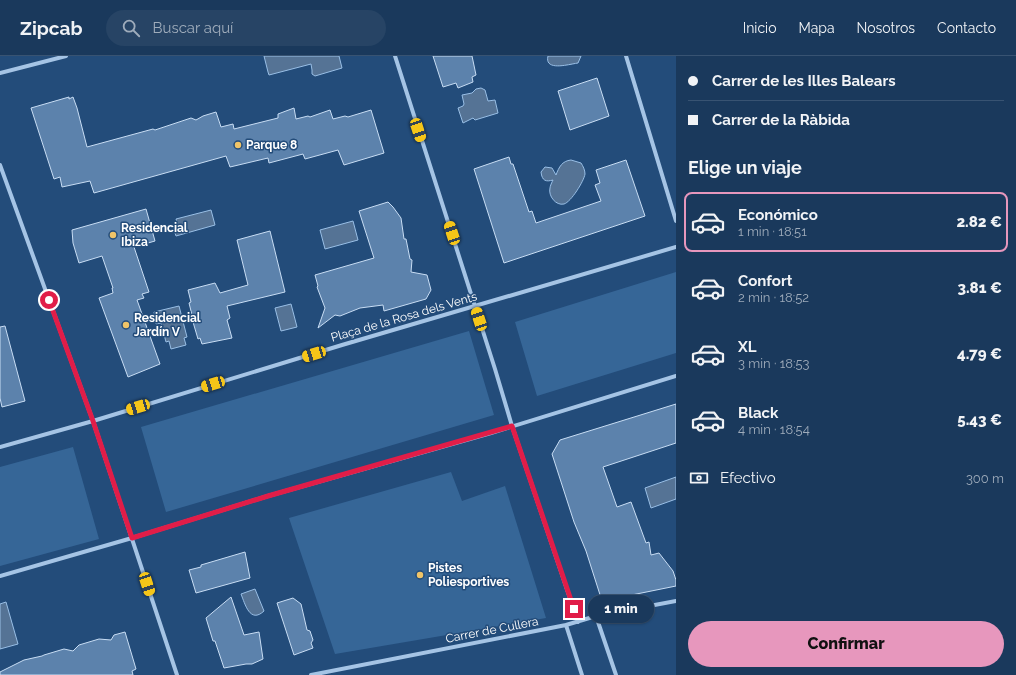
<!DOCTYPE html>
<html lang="es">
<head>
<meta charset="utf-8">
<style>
	body { margin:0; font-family:Raleway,sans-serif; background:#274465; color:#f1f3f6; height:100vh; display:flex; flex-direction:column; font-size:15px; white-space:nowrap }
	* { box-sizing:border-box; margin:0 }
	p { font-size:13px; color:#9facbb }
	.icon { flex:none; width:22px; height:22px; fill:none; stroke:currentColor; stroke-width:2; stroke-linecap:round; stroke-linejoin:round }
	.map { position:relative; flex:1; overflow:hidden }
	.drawer { display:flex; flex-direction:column; background:#1a395c; width:340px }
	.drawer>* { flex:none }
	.top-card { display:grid; align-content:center; height:88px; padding:0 12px; background:#1a395c }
	.end { position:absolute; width:18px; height:18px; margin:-9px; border:5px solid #e11d48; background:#fff; box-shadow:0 0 0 2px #fff }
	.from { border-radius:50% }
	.bubble { position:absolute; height:28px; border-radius:14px; background:#1a395c; box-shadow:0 1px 3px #0004,0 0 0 1px #385372; font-size:13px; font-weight:800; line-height:28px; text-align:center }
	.car { position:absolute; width:12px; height:24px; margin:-12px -6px; border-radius:5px; box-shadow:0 0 3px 1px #0007; background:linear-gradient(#f5c518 24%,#345 0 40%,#f5c518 0 76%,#345 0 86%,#f5c518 0) }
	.top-card b { display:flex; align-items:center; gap:14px; height:38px; font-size:15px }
	.top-card b+b { border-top:1px solid #385372 }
	.top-card i { width:10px; height:10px; background:#f1f3f6 }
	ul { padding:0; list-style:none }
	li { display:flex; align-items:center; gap:12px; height:60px; margin:0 8px 6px; padding:0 4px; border:2px solid transparent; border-radius:8px }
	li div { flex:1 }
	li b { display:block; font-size:15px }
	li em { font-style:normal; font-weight:800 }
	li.active { border-color:#e797bd }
	li>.icon { width:36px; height:36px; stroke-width:1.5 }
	h2 { padding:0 12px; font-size:18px; line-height:48px }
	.pay { display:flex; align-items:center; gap:10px; height:44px; padding:0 12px; font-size:15px }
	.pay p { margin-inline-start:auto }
	.cta { display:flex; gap:8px; margin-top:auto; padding:8px 12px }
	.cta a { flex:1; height:46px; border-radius:24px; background:#e797bd; color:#111; font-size:16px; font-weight:800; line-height:46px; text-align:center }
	header { display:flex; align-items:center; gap:24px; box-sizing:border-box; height:56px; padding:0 20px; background:#1a395c; border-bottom:1px solid #385372 }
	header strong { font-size:19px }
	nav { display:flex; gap:22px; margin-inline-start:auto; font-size:14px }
	.search { width:280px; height:36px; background:#274465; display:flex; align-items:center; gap:10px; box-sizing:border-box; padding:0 14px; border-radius:22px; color:#9facbb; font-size:15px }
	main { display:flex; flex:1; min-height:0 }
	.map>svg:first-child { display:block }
	.green { fill:#366697 }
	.water { fill:#557395; stroke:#99bfe6 }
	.building { fill:#5c82ac; stroke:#c8ddf4 }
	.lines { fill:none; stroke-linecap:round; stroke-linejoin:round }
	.street { stroke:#a5c4e5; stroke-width:4 }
	.route { stroke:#e11d48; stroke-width:5 }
	.poi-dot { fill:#f0c468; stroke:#234c7a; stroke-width:1.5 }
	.labels { text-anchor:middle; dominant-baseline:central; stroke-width:3; stroke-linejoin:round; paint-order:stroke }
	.poi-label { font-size:12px; font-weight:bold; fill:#fff; stroke:#234c7a; text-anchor:start }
	.street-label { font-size:12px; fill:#fff; stroke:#234c7a }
</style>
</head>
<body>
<header>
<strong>Zipcab</strong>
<div class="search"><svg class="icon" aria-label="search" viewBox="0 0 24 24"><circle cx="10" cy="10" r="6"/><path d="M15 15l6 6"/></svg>Buscar aquí</div>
<nav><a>Inicio</a><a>Mapa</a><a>Nosotros</a><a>Contacto</a></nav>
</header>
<main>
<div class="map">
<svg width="676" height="619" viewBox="0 0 676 619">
	<rect width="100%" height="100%" fill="#234c7a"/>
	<path class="green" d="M 676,216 L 676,297 L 537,340 L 515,266 Z
		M 469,275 L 494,359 L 166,456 L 141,371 Z
		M 73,391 L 99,483 L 0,510 L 0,411 Z
		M 451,416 L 462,445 L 505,430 L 546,562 L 335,598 L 289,462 Z"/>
	<path class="water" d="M 264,0 L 339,0 L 342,12 L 315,20 L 312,18 L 312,14 L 311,8 L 269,19 L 268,16 Z
		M 548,0 L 581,0 L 578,7 C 570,8 544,16 548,0 Z
		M 481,32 L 485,34 L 488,45 L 495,44 L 498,57 L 475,64 L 473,62 L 463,67 L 458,52 L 463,50 L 464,48 L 462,39 L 472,37 L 476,33 Z
		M 571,104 L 581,107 C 583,110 585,114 585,118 C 584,125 571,146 564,148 C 556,150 548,140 550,132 C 550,130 552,126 553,124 C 546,126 542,125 541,116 L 545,111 L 552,112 L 556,119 C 559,111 562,105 571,104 Z
		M 211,154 L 215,169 L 176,180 L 173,171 L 178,170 L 176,163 Z
		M 353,165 L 358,184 L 325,193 L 320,174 Z
		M 291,248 L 297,271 L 281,275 L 275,252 Z
		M 179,250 L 187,281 L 184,282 L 186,289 L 171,293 L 169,285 L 166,286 L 161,267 L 156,268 L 154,256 Z
		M 676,421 L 676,443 L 651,452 L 645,432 Z
		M 255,533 L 264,555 C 250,568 245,548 241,538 Z
		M 6,546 L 18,588 L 0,593 L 0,548 Z"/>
	<path class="building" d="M 433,0 L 472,0 L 476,19 L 472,21 L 473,26 L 458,32 L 456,27 L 443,31 Z
		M 597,22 L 609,60 L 570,74 L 558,35 Z
		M 69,41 L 69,43 L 73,41 L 77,52 L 87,91 L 153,73 L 155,74 L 191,62 L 196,64 L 203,60 L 216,56 L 221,71 L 233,68 L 234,73 L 278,62 L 278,58 L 294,52 L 296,63 L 308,60 L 310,61 L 330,54 L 333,63 L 345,60 L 348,61 L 371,54 L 384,97 L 344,109 L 338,94 L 305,103 L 303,98 L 269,107 L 268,102 L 230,111 L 226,100 L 94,137 L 90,125 L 62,131 L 60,121 L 54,123 L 31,52 Z
		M 509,101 L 511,108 L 513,108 L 529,156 L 532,155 L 536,167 L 601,145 L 595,129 L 600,127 L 596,114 L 626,104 L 645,160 L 504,207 L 474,113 Z
		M 388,146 L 393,151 L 401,162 L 404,183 L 406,183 L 410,203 L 412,204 L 411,216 L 427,219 L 431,234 L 426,243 L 384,255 L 383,249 L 360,252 L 340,260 L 335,259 L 318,272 L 325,252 L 317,231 L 318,230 L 315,219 L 374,202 L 359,155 Z
		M 146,153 L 155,185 L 134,191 L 149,236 L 142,238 L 144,242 L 137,244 L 160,308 L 128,321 L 99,242 L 113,237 L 112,232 L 113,232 L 102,200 L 79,207 L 73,187 L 72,174 Z
		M 270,175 L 285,236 L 227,250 L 230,262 L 227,264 L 232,282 L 202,288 L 200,282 L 198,283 L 193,266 L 196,265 L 194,258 L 192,259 L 189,247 L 191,246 L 188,234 L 215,227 L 220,237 L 248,229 L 237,184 Z
		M 5,270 L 25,345 L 2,351 L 0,342 L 0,271 Z
		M 676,348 L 676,387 L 603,411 L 617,451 L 631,446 L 646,487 L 649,486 L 651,499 L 659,497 L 673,515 L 676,524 L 676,530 L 602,545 L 586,495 L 574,466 L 552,398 L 560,384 Z
		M 245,496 L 250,522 L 196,537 L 189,514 L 201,511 L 201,509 Z
		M 231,541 L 244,579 L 259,576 L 263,603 L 252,608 L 246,608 L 224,612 L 215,585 L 213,585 L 206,562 Z
		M 293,542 L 301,548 L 307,574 L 310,575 L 313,584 L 311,587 L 313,592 L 294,599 L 277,547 Z
		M 125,576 L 136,613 L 132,615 L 133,619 L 0,619 L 0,616 L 24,604 L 42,600 L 44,599 L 64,593 L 73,595 L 79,589 L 99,583 L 111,584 L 114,579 Z"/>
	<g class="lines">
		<path class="street" d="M 395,0 L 495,313 L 512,370 L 578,566
			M 626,0 L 676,165
			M 0,17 L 66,0
			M 0,109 L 93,365 L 177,619
			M 0,391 L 93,365 L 342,289 L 676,191
			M 0,520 L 132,482 L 268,440 L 491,377 L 676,320
			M 596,560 L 616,619
			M 566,569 L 582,619
			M 311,619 L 566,569 L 596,560 L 676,545"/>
	</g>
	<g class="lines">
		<path class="route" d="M 49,244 L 93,365 L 132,482 L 268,440 L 512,370 L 574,553"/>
	</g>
	<g class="poi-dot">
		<circle cx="238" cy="89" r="4"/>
		<circle cx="113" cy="179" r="4"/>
		<circle cx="126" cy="269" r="4"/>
		<circle cx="420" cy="519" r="4"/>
	</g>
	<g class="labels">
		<g class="poi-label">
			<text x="246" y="89">Parque 8</text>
			<text x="121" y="172">Residencial<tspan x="121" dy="14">Ibiza</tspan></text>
			<text x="134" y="262">Residencial<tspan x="134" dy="14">Jardín V</tspan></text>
			<text x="428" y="512">Pistes<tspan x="428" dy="14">Poliesportives</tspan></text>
		</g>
		<g class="street-label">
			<text transform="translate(404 261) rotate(-16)">Plaça de la Rosa dels Vents</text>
			<text transform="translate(492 574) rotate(-11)">Carrer de Cullera</text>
		</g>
	</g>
</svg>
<i class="end from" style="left:49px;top:244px"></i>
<i class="end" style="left:574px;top:553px"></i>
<div class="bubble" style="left:588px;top:539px;width:66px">1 min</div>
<i class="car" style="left:418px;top:74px;rotate:162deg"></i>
<i class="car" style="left:452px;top:177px;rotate:342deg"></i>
<i class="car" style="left:479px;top:263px;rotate:342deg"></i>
<i class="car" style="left:314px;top:298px;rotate:253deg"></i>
<i class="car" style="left:213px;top:328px;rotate:253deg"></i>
<i class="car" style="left:138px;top:351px;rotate:253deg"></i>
<i class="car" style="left:147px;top:528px;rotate:162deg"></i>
</div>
<section class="drawer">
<div class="top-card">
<b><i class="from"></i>Carrer de les Illes Balears</b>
<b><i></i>Carrer de la Ràbida</b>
</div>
<h2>Elige un viaje</h2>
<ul>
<li class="active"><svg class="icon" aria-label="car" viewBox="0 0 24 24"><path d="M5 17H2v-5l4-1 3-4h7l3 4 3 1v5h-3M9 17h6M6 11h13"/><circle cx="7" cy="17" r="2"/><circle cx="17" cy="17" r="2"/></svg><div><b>Económico</b><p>1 min · 18:51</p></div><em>2.82 €</em></li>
<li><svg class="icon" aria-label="car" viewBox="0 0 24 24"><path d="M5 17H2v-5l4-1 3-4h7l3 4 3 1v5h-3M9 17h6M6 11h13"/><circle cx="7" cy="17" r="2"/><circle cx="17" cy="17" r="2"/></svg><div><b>Confort</b><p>2 min · 18:52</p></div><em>3.81 €</em></li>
<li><svg class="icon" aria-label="car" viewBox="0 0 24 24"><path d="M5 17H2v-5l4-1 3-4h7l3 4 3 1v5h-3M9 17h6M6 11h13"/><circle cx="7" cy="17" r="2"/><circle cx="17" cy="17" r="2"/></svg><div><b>XL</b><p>3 min · 18:53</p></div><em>4.79 €</em></li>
<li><svg class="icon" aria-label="car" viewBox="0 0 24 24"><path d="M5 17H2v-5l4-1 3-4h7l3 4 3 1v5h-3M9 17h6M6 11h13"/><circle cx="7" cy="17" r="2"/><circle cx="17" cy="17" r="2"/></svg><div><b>Black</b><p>4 min · 18:54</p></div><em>5.43 €</em></li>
</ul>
<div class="pay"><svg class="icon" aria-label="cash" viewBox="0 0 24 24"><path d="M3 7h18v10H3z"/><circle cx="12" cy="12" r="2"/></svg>Efectivo<p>300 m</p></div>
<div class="cta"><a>Confirmar</a></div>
</section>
</main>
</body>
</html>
